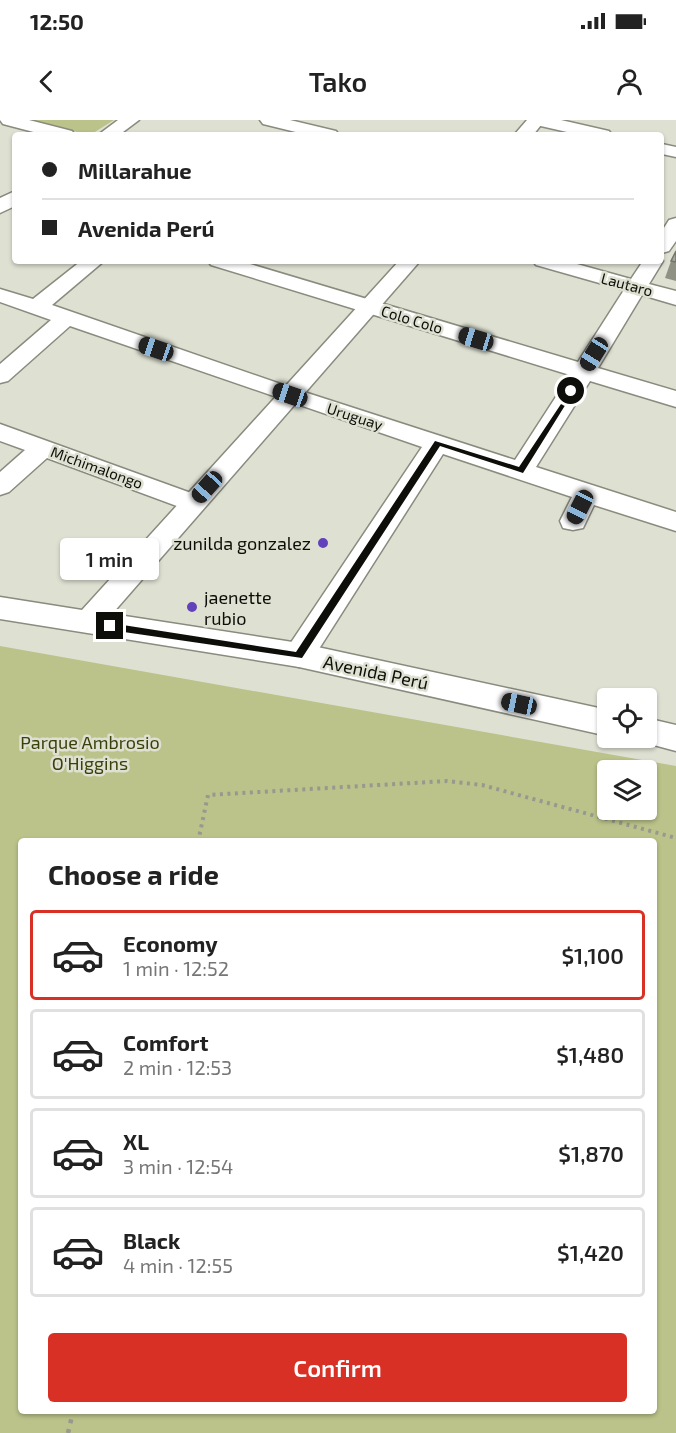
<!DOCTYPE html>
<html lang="en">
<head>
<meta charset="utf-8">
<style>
	body { margin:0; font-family:"Exo 2",sans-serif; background:#f6f6f6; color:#222; height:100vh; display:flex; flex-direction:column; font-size:22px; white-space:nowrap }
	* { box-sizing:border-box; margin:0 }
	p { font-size:20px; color:#767676 }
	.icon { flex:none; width:33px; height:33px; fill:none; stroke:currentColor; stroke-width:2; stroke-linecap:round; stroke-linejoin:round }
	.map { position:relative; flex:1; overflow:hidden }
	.drawer { position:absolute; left:18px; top:718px; width:639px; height:576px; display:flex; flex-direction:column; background:#fff; border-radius:6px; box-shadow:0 2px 4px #0004 }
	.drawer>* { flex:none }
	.banner { position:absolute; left:12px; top:12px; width:652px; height:132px; border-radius:6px; box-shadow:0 2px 4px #0004; display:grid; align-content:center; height:132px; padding:0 30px; background:#fff }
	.buttons { position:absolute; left:597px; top:568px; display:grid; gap:12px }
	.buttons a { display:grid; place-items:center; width:60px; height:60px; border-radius:6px; background:#fff; box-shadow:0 2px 4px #0004; font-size:30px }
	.end { position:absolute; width:27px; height:27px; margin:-14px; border:8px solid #0d0e09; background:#fff; box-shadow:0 0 0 3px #fff }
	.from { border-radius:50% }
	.bubble { position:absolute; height:42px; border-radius:6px; background:#fff; box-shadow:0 2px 4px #0004; font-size:20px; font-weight:600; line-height:42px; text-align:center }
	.car { position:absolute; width:18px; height:36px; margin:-18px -9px; border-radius:8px; box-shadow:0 0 4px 2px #0007; background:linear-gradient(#222 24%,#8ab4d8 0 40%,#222 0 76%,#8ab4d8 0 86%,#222 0) }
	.banner b { display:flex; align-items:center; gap:21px; height:57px; font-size:22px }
	.banner b+b { border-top:2px solid #e0e0e0 }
	.banner i { width:15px; height:15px; background:#222 }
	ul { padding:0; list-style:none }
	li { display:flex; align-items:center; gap:18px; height:90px; margin:0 12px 9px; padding:0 18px; border:3px solid #e0e0e0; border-radius:6px }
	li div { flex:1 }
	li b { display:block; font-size:22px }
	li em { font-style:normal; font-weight:600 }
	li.current { border-color:#d93025 }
	li>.icon { width:54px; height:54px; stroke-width:1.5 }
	h2 { padding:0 30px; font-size:27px; line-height:72px }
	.button { display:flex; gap:12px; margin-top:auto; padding:12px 30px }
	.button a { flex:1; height:69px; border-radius:6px; background:#d93025; color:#fff; font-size:24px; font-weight:600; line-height:69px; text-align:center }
	.status { display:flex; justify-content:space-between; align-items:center; height:42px; padding:0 30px; background:#fff; direction:ltr }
	.status svg { height:16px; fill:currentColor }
	header { display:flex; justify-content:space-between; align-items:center; height:78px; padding:0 30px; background:#fff; font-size:27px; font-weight:600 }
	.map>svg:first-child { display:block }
	.green { fill:#bbc38a; fill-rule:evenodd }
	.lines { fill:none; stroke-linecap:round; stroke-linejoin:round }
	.street-casing { stroke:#888b7d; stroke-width:3 }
	.secondary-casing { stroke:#888b7d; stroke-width:3 }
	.path-far1 { stroke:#97998e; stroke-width:4; stroke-dasharray:3 4.5; stroke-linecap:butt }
	.path { stroke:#97998e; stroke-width:4.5; stroke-dasharray:4 6; stroke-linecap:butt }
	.street { fill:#fff; fill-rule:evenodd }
	.secondary { fill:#fff; fill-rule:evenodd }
	.wall { fill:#8f9184 }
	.building { fill:#a6a99a; stroke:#74766c; stroke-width:1.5 }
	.route { fill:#0d0e09 }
	.poi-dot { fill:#6142bb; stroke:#dee1d2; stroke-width:2 }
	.labels { text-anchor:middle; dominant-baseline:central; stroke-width:5; stroke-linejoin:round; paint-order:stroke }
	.far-street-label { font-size:15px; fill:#0d0e09; stroke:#dee1d2 }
	.poi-label { font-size:18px; fill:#0d0e09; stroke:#dee1d2; text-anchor:end }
	.street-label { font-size:18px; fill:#0d0e09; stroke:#dee1d2 }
	.park-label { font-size:18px; fill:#3b400a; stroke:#dee1d2 }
</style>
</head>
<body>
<div class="status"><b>12:50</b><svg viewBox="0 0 49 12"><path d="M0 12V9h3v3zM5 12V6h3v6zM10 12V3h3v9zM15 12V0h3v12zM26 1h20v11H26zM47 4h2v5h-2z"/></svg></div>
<header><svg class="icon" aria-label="back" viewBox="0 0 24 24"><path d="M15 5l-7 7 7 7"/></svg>Tako<svg class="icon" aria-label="person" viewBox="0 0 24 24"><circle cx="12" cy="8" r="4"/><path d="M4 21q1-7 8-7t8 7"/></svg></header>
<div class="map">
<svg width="676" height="1313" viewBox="0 0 676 1313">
	<rect width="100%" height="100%" fill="#dee1d2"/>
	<path class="green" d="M 27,0 L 114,0 L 90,15 Z
		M 0,526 L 676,646 L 676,1313 L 0,1313 ZM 608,651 L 646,651 L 646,690 L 608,690 ZM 21,722 L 654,722 L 654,1292 L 21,1292 Z"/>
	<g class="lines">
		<defs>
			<path id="street" d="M 0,0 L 29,0 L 72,11 L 75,15 L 45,15 L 3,4 Z
				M 118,0 L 139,0 L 119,15 L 98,15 Z
				M 260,0 L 290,0 L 336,11 L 339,15 L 308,15 L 263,4 Z
				M 529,0 L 561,0 L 609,11 L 612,15 L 580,15 L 532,4 Z
				M 662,24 L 676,27 L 676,37 L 662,34 Z
				M 15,71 L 15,86 L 0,93 L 0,78 Z
				M 676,98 L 676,121 L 669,131 L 662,133 L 662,111 L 669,100 Z
				M 662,138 L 663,141 L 649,164 L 676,171 L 676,185 L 642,175 L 598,248 L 676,271 L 676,287 L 590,261 L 536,347 L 676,392 L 676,411 L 594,385 L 583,408 L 573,410 L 563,408 L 560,401 L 572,377 L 443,334 L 310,543 L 299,547 L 288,543 L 284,535 L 288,527 L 422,327 L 70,206 L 8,261 L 0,263 L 0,244 L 51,200 L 0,182 L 0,169 L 33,179 L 81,141 L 104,141 L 52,185 L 298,270 L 515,340 L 570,255 L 211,145 L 208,141 L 240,141 L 578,242 L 624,170 L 536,145 L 533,141 L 566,141 L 631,159 L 643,141 L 662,141 Z
				M 0,304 L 202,377 L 206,383 L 202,389 L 193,392 L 47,338 L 9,372 L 0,375 L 0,352 L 25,330 L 0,321 Z"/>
			<path id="secondary" d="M 527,0 L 545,0 L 533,15 L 514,15 Z
				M 399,141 L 420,141 L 112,494 L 299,523 L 608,590 L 608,616 L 299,547 L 0,499 L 0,477 L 82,490 Z
				M 646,598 L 676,605 L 676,631 L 635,620 L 634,618 L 646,618 Z"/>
		</defs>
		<use href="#street" class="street-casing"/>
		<use href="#secondary" class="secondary-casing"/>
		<path class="path-far1" d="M 198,722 L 208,675 L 447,661 L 482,665 L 676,718"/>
		<path class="path" d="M 68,1313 L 73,1292"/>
		<use href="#street" class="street"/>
		<use href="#secondary" class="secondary"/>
	</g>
	<path class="wall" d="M 676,131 L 676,161 L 665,158 L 671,141 Z"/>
	<path class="building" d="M 676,131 L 676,142 L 671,141 Z"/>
	<path class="route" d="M 571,269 L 574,271 L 523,353 L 440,326 L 302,538 L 110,510 L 106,506 L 110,503 L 296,532 L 435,321 L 519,347 Z"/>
	<g class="poi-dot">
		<circle cx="323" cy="423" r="6"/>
		<circle cx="192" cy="487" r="6"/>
	</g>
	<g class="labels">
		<g class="far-street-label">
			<text transform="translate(627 164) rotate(15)">Lautaro</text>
			<text transform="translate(412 199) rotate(17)">Colo Colo</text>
			<text transform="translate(355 296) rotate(18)">Uruguay</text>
			<text transform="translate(97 347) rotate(20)">Michimalongo</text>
		</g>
		<g class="poi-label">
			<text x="311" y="423">zunilda gonzalez</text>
			<text x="204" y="477" text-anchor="start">jaenette<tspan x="204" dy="21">rubio</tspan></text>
		</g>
		<g class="street-label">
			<text transform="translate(376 552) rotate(12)">Avenida Perú</text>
		</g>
		<g class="park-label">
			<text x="90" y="622">Parque Ambrosio<tspan x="90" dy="21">O'Higgins</tspan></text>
		</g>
	</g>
</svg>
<div class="buttons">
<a><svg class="icon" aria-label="locate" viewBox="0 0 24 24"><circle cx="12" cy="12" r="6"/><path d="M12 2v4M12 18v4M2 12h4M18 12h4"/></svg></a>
<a><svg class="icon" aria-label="layers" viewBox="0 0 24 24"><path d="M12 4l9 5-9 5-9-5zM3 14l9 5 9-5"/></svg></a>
</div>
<i class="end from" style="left:571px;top:271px"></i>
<i class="end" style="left:110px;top:506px"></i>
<div class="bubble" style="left:60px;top:418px;width:99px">1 min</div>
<i class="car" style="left:476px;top:219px;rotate:287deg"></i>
<i class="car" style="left:156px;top:229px;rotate:289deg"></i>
<i class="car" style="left:594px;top:234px;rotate:212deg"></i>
<i class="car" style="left:290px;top:275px;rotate:289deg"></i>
<i class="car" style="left:207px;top:367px;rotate:222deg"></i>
<i class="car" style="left:580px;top:387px;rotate:207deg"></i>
<i class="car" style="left:519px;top:584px;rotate:282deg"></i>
<div class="banner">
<b><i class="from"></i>Millarahue</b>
<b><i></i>Avenida Perú</b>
</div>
<section class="drawer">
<h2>Choose a ride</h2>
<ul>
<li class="current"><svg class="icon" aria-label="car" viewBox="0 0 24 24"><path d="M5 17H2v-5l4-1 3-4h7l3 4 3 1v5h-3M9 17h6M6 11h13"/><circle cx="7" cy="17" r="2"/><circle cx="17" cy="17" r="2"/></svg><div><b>Economy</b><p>1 min · 12:52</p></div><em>$1,100</em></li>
<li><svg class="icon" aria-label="car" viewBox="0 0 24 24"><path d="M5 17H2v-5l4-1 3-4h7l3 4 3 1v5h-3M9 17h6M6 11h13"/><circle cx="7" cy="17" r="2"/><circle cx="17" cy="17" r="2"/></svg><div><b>Comfort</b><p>2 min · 12:53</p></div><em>$1,480</em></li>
<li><svg class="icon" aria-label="car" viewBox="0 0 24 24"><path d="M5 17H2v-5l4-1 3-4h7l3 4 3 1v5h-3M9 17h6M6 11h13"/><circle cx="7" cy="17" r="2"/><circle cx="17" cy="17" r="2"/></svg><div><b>XL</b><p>3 min · 12:54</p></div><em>$1,870</em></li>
<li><svg class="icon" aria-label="car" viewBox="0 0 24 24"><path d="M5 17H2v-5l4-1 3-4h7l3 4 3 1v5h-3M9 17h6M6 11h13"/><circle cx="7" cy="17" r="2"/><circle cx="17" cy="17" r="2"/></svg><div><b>Black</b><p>4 min · 12:55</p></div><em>$1,420</em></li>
</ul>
<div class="button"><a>Confirm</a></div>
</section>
</div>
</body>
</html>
